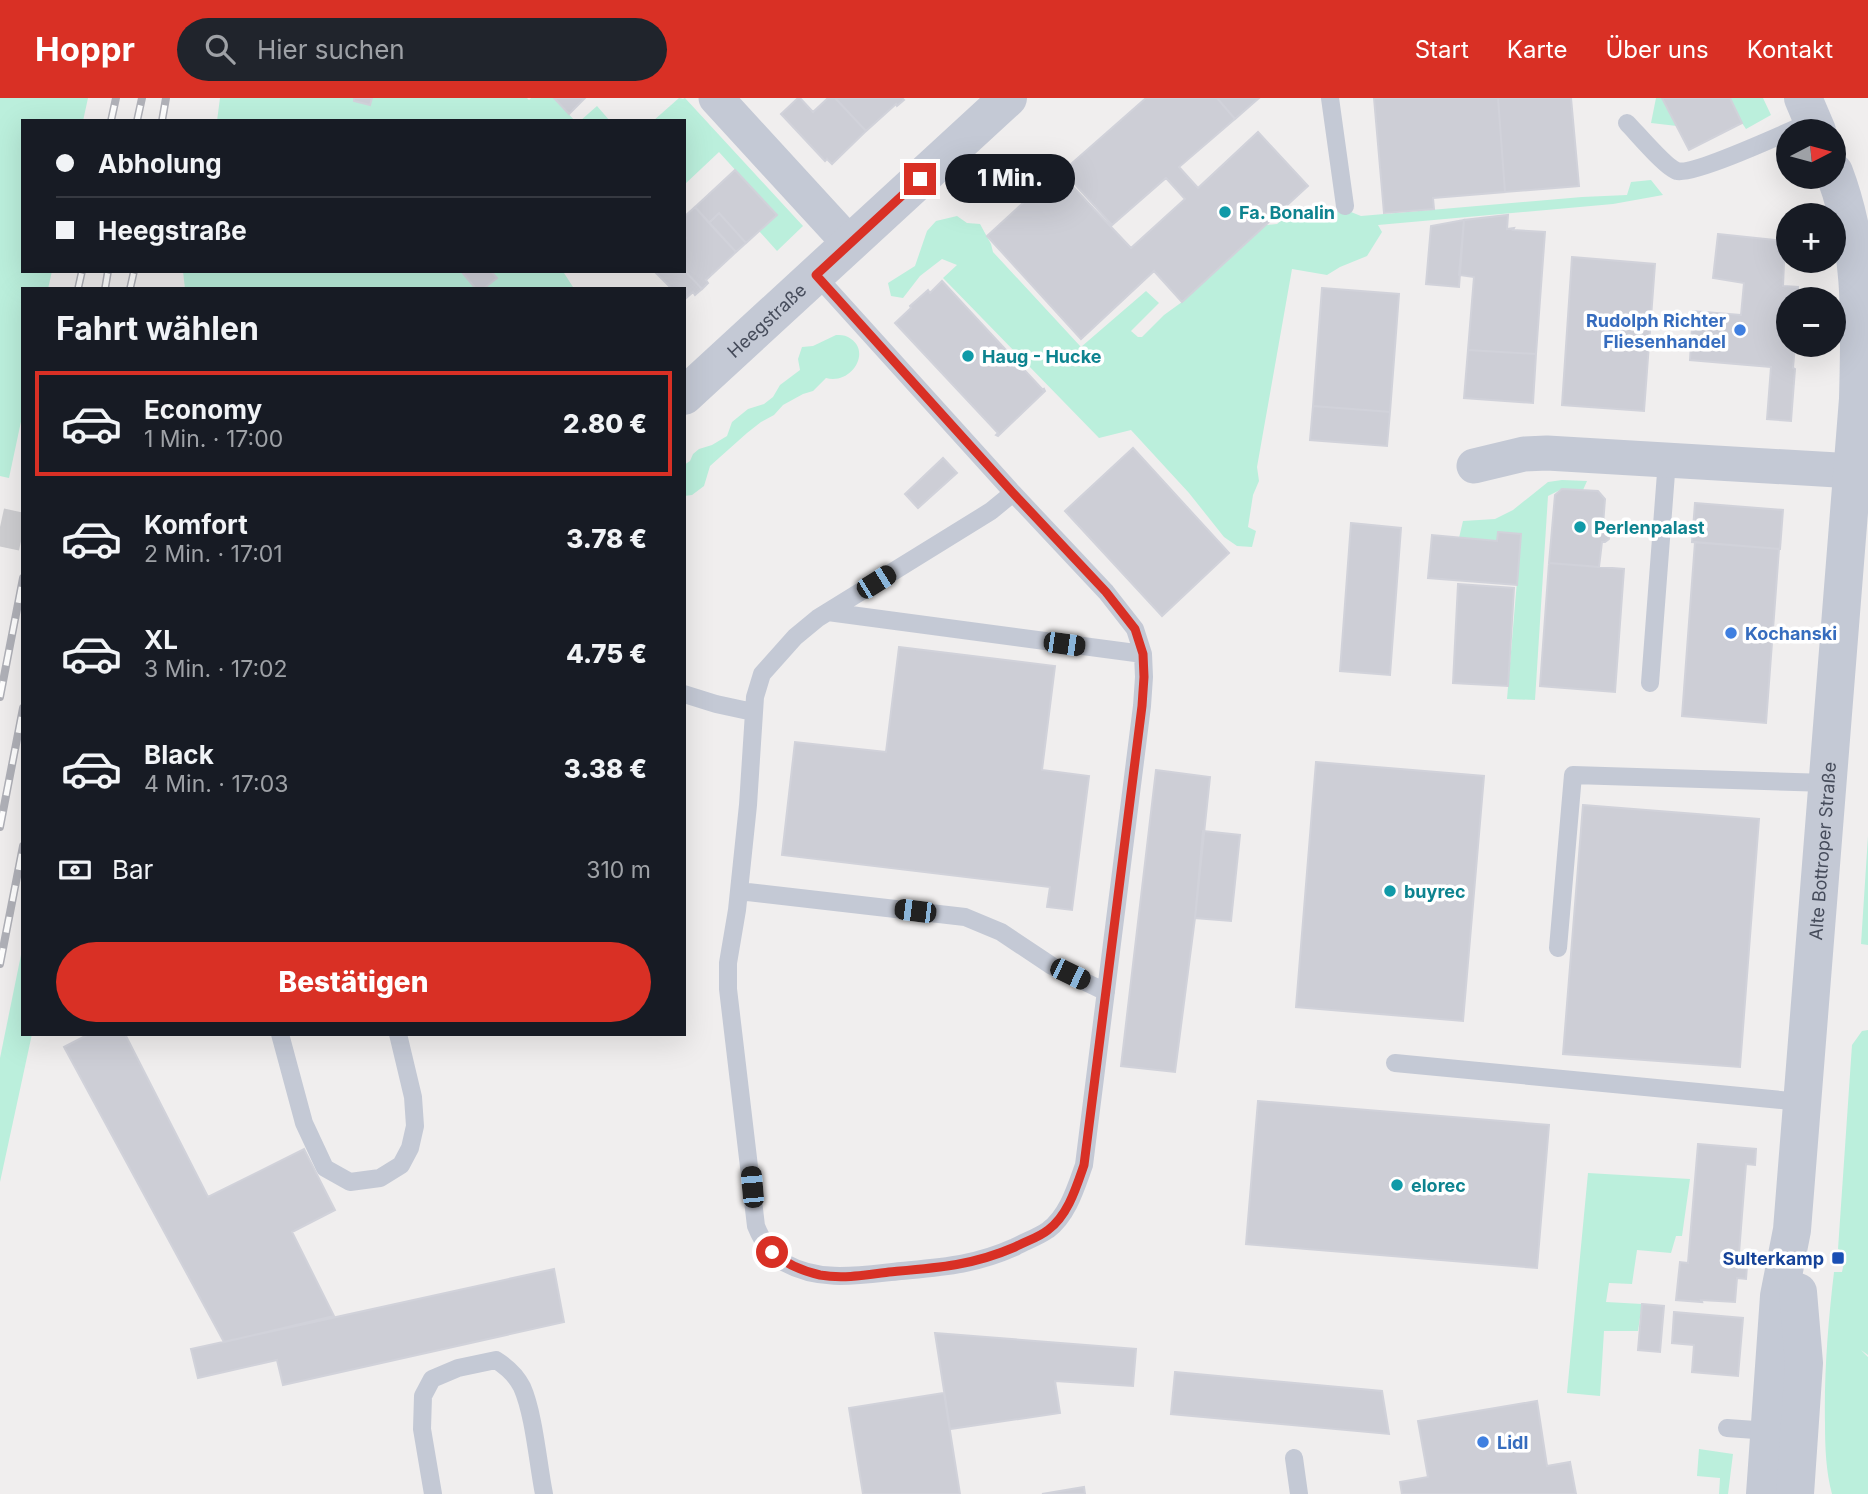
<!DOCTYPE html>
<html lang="de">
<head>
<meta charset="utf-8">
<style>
	body { margin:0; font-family:Inter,sans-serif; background:#20242c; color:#f1f3f6; height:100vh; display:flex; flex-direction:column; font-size:26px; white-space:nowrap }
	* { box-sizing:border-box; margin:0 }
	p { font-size:23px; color:#9ea1a6 }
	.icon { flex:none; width:38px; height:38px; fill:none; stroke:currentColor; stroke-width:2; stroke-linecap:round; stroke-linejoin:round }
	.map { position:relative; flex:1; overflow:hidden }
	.sheet { position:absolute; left:21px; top:189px; width:665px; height:749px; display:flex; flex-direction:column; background:#171b24; border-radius:0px; box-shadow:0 7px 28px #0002 }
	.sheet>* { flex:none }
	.top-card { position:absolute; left:21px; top:21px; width:665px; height:154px; border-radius:0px; box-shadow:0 7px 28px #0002; display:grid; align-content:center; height:154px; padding:0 35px; background:#171b24 }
	.needle { width:46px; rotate:84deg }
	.buttons { position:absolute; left:1776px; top:21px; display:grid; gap:14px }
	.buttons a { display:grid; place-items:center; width:70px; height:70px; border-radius:50%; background:#171b24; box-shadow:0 7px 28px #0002; font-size:35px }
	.end { position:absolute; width:32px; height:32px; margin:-16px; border:9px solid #d93025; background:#fff; box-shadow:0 0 0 4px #fff }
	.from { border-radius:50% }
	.bubble { position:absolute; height:49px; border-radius:24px; background:#171b24; box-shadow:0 7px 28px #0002; font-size:23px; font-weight:800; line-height:49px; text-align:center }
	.car { position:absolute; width:21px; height:42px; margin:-21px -10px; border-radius:9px; box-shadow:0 0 5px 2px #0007; background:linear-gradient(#222 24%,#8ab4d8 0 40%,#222 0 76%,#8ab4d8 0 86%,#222 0) }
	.top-card b { display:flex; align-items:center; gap:24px; height:66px; font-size:26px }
	.top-card b+b { border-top:2px solid #363941 }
	.top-card i { width:18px; height:18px; background:#f1f3f6 }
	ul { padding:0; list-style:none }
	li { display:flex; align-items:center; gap:21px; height:105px; margin:0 14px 10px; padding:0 21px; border:4px solid transparent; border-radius:0px }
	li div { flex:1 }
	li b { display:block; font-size:26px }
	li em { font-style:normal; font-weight:800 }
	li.current { border-color:#d93025 }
	li>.icon { width:63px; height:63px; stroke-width:1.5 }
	h2 { padding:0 35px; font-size:32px; line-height:84px }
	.pay { display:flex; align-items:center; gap:18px; height:77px; padding:0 35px; font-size:26px }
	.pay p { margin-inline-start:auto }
	.action { display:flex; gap:14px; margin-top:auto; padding:14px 35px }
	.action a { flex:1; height:80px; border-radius:42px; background:#d93025; color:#fff; font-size:28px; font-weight:800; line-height:80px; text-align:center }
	header { display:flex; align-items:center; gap:42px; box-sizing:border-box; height:98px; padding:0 35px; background:#d93025; color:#fff }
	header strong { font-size:33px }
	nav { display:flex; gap:38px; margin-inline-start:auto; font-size:24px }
	.search { width:490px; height:63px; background:#20242c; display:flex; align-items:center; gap:18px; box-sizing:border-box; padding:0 24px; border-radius:38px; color:#9ea1a6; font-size:26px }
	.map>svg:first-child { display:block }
	.green { fill:#bbefdc }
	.building { fill:#cdced6; stroke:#d1d2da; stroke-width:2 }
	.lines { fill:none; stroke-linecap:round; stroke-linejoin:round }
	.tertiary-tunnel { stroke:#ceced1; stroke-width:38; stroke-dasharray:38 19; stroke-linecap:butt }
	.service { stroke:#c4c9d5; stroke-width:18 }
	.minor { stroke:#c4c9d5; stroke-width:35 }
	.tertiary { stroke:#c4c9d5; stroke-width:38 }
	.rail-casing { stroke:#b0b1b8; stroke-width:8 }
	.rail { stroke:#fff; stroke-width:5; stroke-dasharray:16; stroke-linecap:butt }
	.route { stroke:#d93025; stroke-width:9 }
	.culture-dot { fill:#0f9aa8; stroke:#fff; stroke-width:2.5 }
	.shop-dot { fill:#3f7fe0; stroke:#fff; stroke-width:2.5 }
	.transit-dot { fill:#1a4fb4; stroke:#fff; stroke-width:2.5 }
	.labels { text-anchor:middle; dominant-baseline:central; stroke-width:7; stroke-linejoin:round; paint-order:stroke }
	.culture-label { font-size:18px; font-weight:bold; fill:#0d838f; stroke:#fff; text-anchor:start }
	.street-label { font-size:18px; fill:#464c5b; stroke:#fff }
	.shop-label { font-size:18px; font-weight:bold; fill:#366cbe; stroke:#fff; text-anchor:start }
	.transit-label { font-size:18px; font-weight:bold; fill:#164399; stroke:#fff; text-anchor:end }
</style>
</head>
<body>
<header>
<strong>Hoppr</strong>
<div class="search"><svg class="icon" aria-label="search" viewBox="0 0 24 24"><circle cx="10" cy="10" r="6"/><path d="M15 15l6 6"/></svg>Hier suchen</div>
<nav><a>Start</a><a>Karte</a><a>Über uns</a><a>Kontakt</a></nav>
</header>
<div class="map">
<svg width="1868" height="1396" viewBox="0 0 1868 1396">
	<rect width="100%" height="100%" fill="#f0eeee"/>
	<path class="green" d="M 0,0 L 88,0 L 83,23 L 23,23 L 23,173 L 52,173 L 48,191 L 23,191 L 23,314 L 9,380 L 0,378 Z
		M 220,0 L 527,0 L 529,2 L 531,0 L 554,0 L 575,23 L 217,23 Z
		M 679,0 L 683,1 L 685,0 L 803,128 L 777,153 L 759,133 L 776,117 L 719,54 L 684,87 L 684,23 L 653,23 Z
		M 1656,0 L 1763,0 L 1771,17 L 1746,31 L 1742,25 L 1689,52 L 1677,28 L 1651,25 Z
		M 597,8 L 610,23 L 580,23 Z
		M 1651,82 L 1663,97 L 1613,106 L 1378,127 L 1382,134 L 1367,158 L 1340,169 L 1327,177 L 1292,171 L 1257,369 L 1259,383 L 1253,397 L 1248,429 L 1256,433 L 1252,449 L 1237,448 L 1224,439 L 1189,395 L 1131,332 L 1099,340 L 943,180 L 957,167 L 942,161 L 920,178 L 903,200 L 891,198 L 888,185 L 915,168 L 927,133 L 936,123 L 957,118 L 967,125 L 980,126 L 991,146 L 993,154 L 1081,249 L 1146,193 L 1159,205 L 1131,233 L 1138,239 L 1142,239 L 1164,217 L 1182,204 L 1187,189 L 1202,178 L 1212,177 L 1266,127 L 1277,126 L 1291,114 L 1305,110 L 1315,110 L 1325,114 L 1339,113 L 1351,114 L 1361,118 L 1582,99 L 1627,97 L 1631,84 Z
		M 183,173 L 565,173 L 564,175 L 573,189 L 571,191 L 185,191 Z
		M 836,237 C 840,237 844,237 848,239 C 873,252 852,287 826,280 L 813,293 L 803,296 L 783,307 L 774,317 L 761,324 L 747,335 L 710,368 L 704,388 L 692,397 L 684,398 L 684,367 L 690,363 L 693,356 L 699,351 L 712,347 L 727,338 L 732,324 L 748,311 L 764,306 L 773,299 L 780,287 L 800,272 L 798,261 L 802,249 L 813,248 Z
		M 1562,382 L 1587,383 L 1583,392 L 1562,391 L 1548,398 L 1535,602 L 1507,601 L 1521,436 L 1497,443 L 1459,440 L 1463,423 L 1495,421 L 1513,412 L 1548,384 Z
		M 1868,738 L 1868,847 L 1861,846 Z
		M 23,847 L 23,936 L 32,936 L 0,1084 L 0,960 Z
		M 1868,932 L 1868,1257 L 1861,1252 L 1868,1259 L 1868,1396 L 1832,1396 C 1826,1374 1825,1349 1825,1326 C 1824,1275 1828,1225 1834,1174 L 1842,1174 L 1846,1155 L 1838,1151 L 1852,947 L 1862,933 Z
		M 1588,1075 L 1690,1081 L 1682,1138 L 1676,1138 L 1671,1155 L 1637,1152 L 1632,1186 L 1609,1185 L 1606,1204 L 1642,1206 L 1638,1233 L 1604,1233 L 1600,1298 L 1567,1295 Z
		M 1699,1351 L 1733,1356 L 1728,1396 L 1719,1396 L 1720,1380 L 1697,1378 Z"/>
	<path class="building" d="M 354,0 L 372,0 L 370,7 L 354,3 Z
		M 554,0 L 585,0 L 569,16 Z
		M 798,0 L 800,0 L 813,14 L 828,0 L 835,0 L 866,33 L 832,66 L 827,61 L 825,63 L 781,16 Z
		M 838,0 L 902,0 L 904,2 L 897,8 L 896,6 L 866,33 L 836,1 Z
		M 1146,0 L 1217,0 L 1235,21 L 1179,69 L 1198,90 L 1258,34 L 1308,88 L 1182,204 L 1154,173 L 1081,241 L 987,138 L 1058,73 L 1131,150 L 1185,101 L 1166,80 L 1112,127 L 1063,73 Z
		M 1217,0 L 1259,0 L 1235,21 Z
		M 1374,0 L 1498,0 L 1505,94 L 1433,100 L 1434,111 L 1384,115 Z
		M 1498,0 L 1571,0 L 1579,88 L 1505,94 Z
		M 1662,0 L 1730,0 L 1742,25 L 1689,52 Z
		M 735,72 L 777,117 L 746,145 L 719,115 L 709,125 L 695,109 Z
		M 695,109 L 736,154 L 706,182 L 708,185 L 702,191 L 684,172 L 684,142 L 686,140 L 684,137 L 684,119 Z
		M 719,115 L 746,145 L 736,154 L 709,125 Z
		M 1508,117 L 1507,131 L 1514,130 L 1513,132 L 1545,134 L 1536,256 L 1468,252 L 1474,179 L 1459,177 L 1464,122 Z
		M 1464,122 L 1459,189 L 1426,186 L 1431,128 Z
		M 1718,136 L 1785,143 L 1783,188 L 1798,189 L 1797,201 L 1788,201 L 1788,247 L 1795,247 L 1793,270 L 1795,271 L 1791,323 L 1767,321 L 1771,269 L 1690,262 L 1693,213 L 1741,217 L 1744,185 L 1713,180 Z
		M 1572,159 L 1655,166 L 1644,313 L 1562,307 Z
		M 684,172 L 702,191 L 695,197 L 693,194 L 684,202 L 684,191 L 668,191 L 670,189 L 654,173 L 684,173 Z
		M 461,173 L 491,173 L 497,180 L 483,191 L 476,191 Z
		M 942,183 L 1043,292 L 1044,291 L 1045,293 L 998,338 L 996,337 L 998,335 L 895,225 L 911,210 L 910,208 L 918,201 L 928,192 L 930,195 Z
		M 1322,190 L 1399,196 L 1390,314 L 1313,308 Z
		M 1468,252 L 1536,256 L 1533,305 L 1464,300 Z
		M 1313,308 L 1390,314 L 1387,348 L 1310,342 Z
		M 1133,350 L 1229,455 L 1162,518 L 1065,413 Z
		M 943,360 L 957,375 L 918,410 L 905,396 Z
		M 1562,391 L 1598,393 L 1605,401 L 1603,427 L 1606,427 L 1610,431 L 1609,441 L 1605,444 L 1602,444 L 1599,469 L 1549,465 L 1555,397 Z
		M 1695,405 L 1783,412 L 1780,451 L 1692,444 Z
		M 1351,425 L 1401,430 L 1390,577 L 1340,573 Z
		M 1498,434 L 1521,436 L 1517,487 L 1428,480 L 1432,437 L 1497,443 Z
		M 1695,444 L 1779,451 L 1766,625 L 1682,618 Z
		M 1549,465 L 1624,471 L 1615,594 L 1540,588 Z
		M 1458,486 L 1514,490 L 1508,588 L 1453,585 Z
		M 899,549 L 1055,568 L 1042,672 L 1089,678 L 1072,812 L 1047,809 L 1050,789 L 782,757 L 795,644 L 886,654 Z
		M 1316,664 L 1484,678 L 1463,923 L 1296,909 Z
		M 1156,672 L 1210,679 L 1195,820 L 1175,974 L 1121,968 Z
		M 1583,707 L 1759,721 L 1740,969 L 1563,956 Z
		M 1203,733 L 1240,737 L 1231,823 L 1195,820 Z
		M 89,936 L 125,936 L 208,1099 L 304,1051 L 335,1112 L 292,1134 L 334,1218 L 224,1244 L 64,949 Z
		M 1258,1003 L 1549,1027 L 1537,1170 L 1246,1146 Z
		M 1698,1046 L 1756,1051 L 1755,1067 L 1746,1066 L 1738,1168 L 1747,1168 L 1746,1181 L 1737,1180 L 1735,1204 L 1701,1202 L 1702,1204 L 1676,1202 L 1680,1164 L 1688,1165 Z
		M 554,1171 L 564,1224 L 283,1287 L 277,1262 L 198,1280 L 191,1251 Z
		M 1642,1206 L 1664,1208 L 1660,1254 L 1638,1252 Z
		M 1674,1214 L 1743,1220 L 1738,1278 L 1692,1274 L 1694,1247 L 1672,1245 Z
		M 935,1235 L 1136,1251 L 1133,1288 L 1055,1283 L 1060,1315 L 950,1331 Z
		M 1175,1274 L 1382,1293 L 1389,1336 L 1171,1316 Z
		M 944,1295 L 960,1396 L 863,1396 L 849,1310 Z
		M 1537,1303 L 1547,1368 L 1570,1364 L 1576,1396 L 1402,1396 L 1400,1384 L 1428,1379 L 1418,1323 Z
		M 1084,1389 L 1085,1396 L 1042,1396 Z"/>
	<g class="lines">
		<path class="tertiary-tunnel" d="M 0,429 L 23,434"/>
		<path class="service" d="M 1330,0 L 1345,108
			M 1627,25 C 1636,34 1666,70 1677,73 C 1693,78 1792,32 1813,23
			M 816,177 L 1013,395
			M 1013,395 L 1106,494 L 1135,531 L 1143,556 L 1144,579 L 1142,608 L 1084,1067 C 1076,1089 1068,1117 1048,1132 C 1038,1139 1026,1143 1015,1149 C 975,1167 943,1169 901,1173 C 861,1177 821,1185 785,1165 C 770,1156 762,1143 756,1128 L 728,891 L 728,865 L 737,812 L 748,707 L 755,599 L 762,576 L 795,539 L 818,520 L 991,413 Z
			M 828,514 L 1143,556
			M 1650,585 L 1667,362
			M 684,596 L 716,606 L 753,614
			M 739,793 L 965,819 L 1001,834 L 1052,868 L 1106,894
			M 1558,850 L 1573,677 L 1828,685
			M 280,936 L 304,1025 L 325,1070 L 350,1084 L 380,1080 L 401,1067 L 410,1050 L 415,1028 L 413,999 L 398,936
			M 1395,965 L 1802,1004
			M 1727,1330 L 1770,1333
			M 1294,1360 L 1299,1396
			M 433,1396 L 422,1331 L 423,1298 L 432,1281 L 458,1270 L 496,1262 C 507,1269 516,1277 522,1289 C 534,1316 538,1366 544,1396"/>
		<path class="minor" d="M 716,0 L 850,146
			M 1474,368 L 1524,356 L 1547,355 L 1854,373"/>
		<g class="tertiary">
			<path d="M 1803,0 L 1817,33"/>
			<path id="s1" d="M 684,298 L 1008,0"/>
			<path id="s2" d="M 1765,1396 L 1779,1198 L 1792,1132 L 1858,301 C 1860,222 1863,150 1834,74"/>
			<path d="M 1795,1396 L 1804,1265 L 1798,1194"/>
		</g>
		<defs>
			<path id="rail" d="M 111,23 L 116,0
				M 137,23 L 142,0
				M 162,23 L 166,0
				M 78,191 L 82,173
				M 105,191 L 108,173
				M 130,191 L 134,173
				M 0,599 L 23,480
				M 0,729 L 23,610
				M 0,866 L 23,748"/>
		</defs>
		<use href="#rail" class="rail-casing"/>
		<use href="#rail" class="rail"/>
	</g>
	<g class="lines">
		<path class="route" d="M 772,1154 C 786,1166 802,1173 820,1177 C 843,1181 866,1177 889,1174 C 936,1170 971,1168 1015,1149 C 1026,1143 1038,1140 1048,1132 C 1068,1117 1076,1090 1084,1067 L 1142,608 L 1144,579 L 1143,556 L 1135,531 L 1106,494 L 1013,395 L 816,177 L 920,81"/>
	</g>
	<g class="culture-dot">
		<circle cx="1225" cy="114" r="7"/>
		<circle cx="968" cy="258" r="7"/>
		<circle cx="1580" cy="429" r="7"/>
		<circle cx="1390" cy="793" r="7"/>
		<circle cx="1397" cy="1087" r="7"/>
	</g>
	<g class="shop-dot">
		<circle cx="1740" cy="232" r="7"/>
		<circle cx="1731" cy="535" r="7"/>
		<circle cx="1483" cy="1344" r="7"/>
	</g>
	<rect class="transit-dot" x="1831" y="1153" width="14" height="14" rx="3.5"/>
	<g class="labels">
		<g class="culture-label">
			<text x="1239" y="114">Fa. Bonalin</text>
			<text x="982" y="258">Haug - Hucke</text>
			<text x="1594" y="429">Perlenpalast</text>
			<text x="1404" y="793">buyrec</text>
			<text x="1411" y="1087">elorec</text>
		</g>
		<g class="street-label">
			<text stroke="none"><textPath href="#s1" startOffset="112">Heegstraße</textPath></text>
			<text stroke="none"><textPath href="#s2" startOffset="646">Alte Bottroper Straße</textPath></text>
		</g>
		<g class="shop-label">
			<text x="1726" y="222" text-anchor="end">Rudolph Richter<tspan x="1726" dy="21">Fliesenhandel</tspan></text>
			<text x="1745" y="535">Kochanski</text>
			<text x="1497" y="1344">Lidl</text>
		</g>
		<g class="transit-label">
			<text x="1824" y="1160">Sulterkamp</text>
		</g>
	</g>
</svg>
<div class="buttons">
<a><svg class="needle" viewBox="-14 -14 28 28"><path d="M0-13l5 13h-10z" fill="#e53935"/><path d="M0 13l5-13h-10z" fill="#9ea1a6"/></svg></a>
<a>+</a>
<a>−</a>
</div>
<i class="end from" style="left:772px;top:1154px"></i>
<i class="end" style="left:920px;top:81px"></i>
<div class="bubble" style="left:945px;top:56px;width:130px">1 Min.</div>
<i class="car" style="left:876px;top:484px;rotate:58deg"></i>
<i class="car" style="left:1064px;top:546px;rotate:98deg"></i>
<i class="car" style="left:915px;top:813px;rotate:277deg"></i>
<i class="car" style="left:1070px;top:876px;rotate:116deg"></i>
<i class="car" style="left:752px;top:1089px;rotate:355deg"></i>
<div class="top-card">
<b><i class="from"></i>Abholung</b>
<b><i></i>Heegstraße</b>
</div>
<section class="sheet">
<h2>Fahrt wählen</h2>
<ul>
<li class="current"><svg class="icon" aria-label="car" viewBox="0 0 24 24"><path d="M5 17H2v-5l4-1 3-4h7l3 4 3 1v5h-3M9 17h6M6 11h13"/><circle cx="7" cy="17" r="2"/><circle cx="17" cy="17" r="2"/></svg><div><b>Economy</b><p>1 Min. · 17:00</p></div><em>2.80 €</em></li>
<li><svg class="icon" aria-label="car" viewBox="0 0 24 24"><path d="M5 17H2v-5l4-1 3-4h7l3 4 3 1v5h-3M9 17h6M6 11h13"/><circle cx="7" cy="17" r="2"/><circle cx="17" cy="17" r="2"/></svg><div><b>Komfort</b><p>2 Min. · 17:01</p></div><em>3.78 €</em></li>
<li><svg class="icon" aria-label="car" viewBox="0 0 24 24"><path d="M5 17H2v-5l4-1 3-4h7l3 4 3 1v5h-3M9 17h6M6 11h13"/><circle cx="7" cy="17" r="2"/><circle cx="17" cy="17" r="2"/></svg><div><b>XL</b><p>3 Min. · 17:02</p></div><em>4.75 €</em></li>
<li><svg class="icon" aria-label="car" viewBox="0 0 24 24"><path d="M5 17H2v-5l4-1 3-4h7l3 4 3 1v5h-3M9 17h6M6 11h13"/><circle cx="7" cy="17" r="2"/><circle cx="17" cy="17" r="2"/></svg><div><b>Black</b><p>4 Min. · 17:03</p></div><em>3.38 €</em></li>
</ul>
<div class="pay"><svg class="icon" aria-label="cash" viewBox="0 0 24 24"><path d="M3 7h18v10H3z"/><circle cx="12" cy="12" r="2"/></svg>Bar<p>310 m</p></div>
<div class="action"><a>Bestätigen</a></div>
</section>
</div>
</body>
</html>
